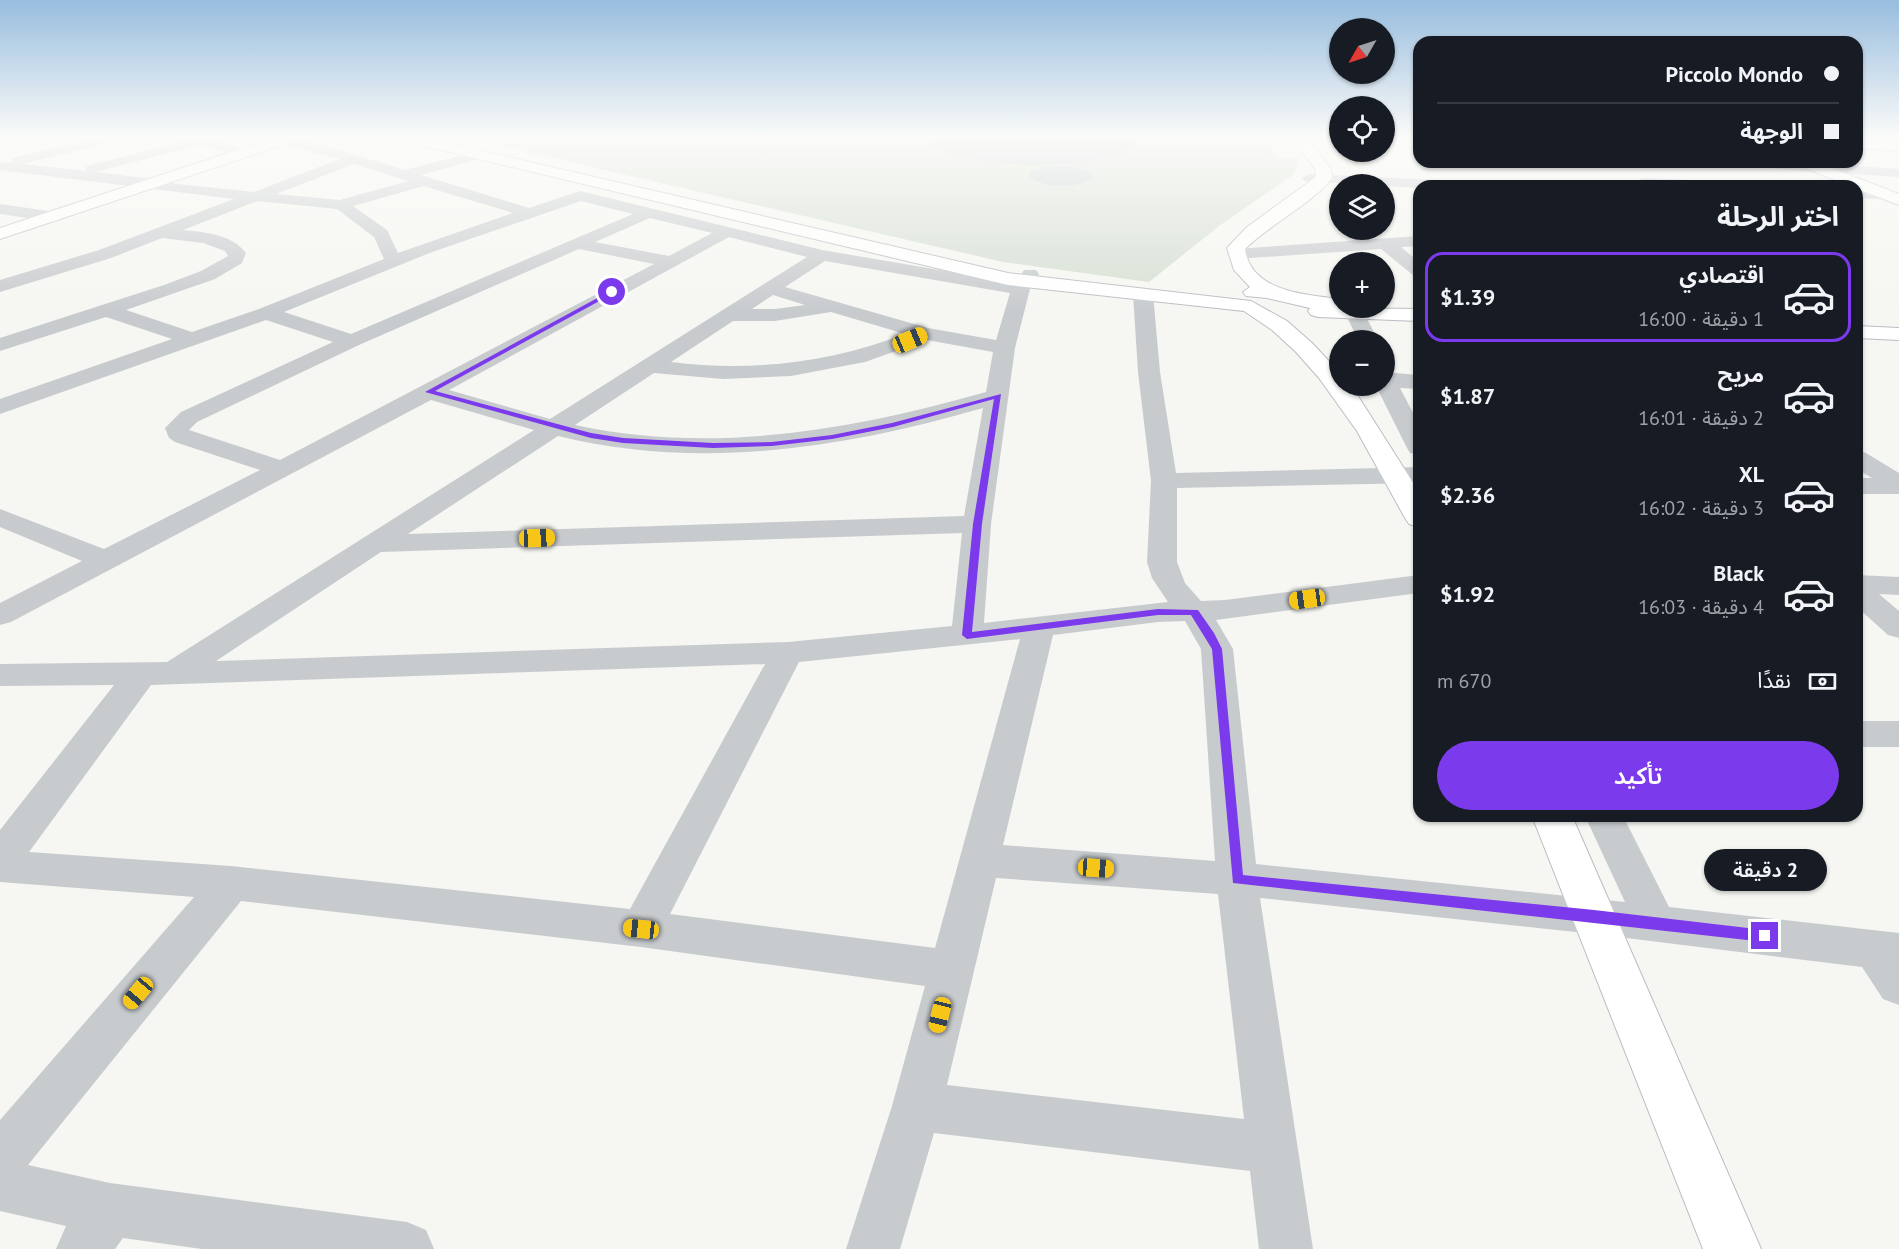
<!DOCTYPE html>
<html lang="ar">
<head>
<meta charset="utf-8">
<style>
	body { margin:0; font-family:"PT Sans","Noto Sans Arabic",sans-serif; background:#242831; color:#f1f3f6; direction:rtl; height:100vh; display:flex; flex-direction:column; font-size:22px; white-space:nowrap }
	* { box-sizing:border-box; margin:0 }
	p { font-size:20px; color:#9ea1a6 }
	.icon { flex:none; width:33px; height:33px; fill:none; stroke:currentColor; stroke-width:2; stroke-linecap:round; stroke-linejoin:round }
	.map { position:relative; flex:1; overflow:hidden; direction:ltr }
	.side { position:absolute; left:1413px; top:180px; width:450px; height:642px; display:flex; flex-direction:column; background:#171b24; border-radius:18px; box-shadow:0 2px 4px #0004; direction:rtl }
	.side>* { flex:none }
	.top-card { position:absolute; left:1413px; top:36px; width:450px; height:132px; border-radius:18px; box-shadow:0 2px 4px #0004; direction:rtl; display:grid; align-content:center; height:132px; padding:0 24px; background:#171b24 }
	.needle { width:39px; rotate:231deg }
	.fabs { position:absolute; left:1329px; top:18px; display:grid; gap:12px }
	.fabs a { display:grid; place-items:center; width:66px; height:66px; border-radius:50%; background:#171b24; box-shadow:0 2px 4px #0004; font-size:30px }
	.end { position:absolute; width:27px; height:27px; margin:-14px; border:8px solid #7c3aed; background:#fff; box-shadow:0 0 0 3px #fff }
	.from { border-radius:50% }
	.bubble { position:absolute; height:42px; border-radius:21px; background:#171b24; box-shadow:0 2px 4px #0004; font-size:20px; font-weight:600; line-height:42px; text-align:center; direction:rtl }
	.car { position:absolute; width:18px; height:36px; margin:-18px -9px; border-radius:8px; box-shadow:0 0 4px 2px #0007; background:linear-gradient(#f5c518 24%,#345 0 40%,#f5c518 0 76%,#345 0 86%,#f5c518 0) }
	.top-card b { display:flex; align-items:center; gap:21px; height:57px; font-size:22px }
	.top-card b+b { border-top:2px solid #363941 }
	.top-card i { width:15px; height:15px; background:#f1f3f6 }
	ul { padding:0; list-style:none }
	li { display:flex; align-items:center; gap:18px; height:90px; margin:0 12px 9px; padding:0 12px; border:3px solid transparent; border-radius:18px }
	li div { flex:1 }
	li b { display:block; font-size:22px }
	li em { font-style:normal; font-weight:600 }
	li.active { border-color:#7c3aed }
	li>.icon { width:54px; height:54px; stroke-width:1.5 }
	h2 { padding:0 24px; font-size:27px; line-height:72px }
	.pay { display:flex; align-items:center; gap:15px; height:66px; padding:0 24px; font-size:22px }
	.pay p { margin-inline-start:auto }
	.action { display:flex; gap:12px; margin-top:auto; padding:12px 24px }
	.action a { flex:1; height:69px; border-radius:36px; background:#7c3aed; color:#fff; font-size:24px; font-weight:600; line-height:69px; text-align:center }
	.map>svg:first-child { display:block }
	.green { fill:#d6dfd3 }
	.water { fill:#c1cbd0 }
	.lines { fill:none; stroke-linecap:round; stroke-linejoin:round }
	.secondary-casing { stroke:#b9bec3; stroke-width:2 }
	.primary-casing { stroke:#b8bcc0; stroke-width:2 }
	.street { fill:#c8cbce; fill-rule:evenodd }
	.secondary { fill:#fff; fill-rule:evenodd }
	.primary { fill:#fff; fill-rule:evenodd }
	.route { fill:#7c3aed }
</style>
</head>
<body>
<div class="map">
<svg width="1899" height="1249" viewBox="0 0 1899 1249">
	<rect width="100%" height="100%" fill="#f6f6f2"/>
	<path class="green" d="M 463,137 L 1265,137 L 1278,158 L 1299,159 L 1294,174 L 1219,226 L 1149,282 L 1003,262 Z"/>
	<path class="water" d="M 927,137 L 1140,137 C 1128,175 944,173 927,137 Z
		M 1065,166 L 1087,171 L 1093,177 C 1079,190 1043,188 1029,177 L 1030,172 L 1047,167 Z"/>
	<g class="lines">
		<defs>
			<path id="secondary" d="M 277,137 L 299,137 L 297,140 L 0,239 L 0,228 Z
				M 396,137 L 422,137 L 1008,273 L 1251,301 L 1287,321 L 1312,343 L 1340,373 L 1340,386 L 1349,386 L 1358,396 L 1419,492 L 1419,527 L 1409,524 L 1405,518 L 1357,431 L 1319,378 L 1296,352 L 1272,330 L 1244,311 L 1008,285 L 403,141 Z
				M 1292,137 L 1306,137 L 1331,169 L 1332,178 C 1313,203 1270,224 1245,249 C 1251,292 1306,295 1340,299 L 1340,308 L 1419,309 L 1419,321 L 1318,317 L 1311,315 L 1308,311 L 1310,308 L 1267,298 L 1246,296 L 1243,292 L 1250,287 L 1234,270 L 1227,248 L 1247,227 L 1316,177 L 1315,169 Z
				M 1796,162 L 1816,162 L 1899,194 L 1899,205 L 1857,189 L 1857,186 L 1850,186 L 1798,165 Z
				M 1857,326 L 1899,328 L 1899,340 L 1857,338 Z
				M 1532,816 L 1572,816 L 1761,1249 L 1703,1249 Z"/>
			<path id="primary" d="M 1857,140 L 1899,143 L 1899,151 L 1857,148 Z"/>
		</defs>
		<use href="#secondary" class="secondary-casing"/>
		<use href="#primary" class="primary-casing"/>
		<path class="street" d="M 0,137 L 18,137 L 0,144 Z
			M 98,137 L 122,137 L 121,140 L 22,164 L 86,171 L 87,166 L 184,141 L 180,137 L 202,137 L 248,150 L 250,153 L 243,157 L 199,145 L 96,172 L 144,178 L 177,184 L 254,192 L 340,159 L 278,143 L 276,140 L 278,137 L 289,137 L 325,146 L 405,170 L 478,151 L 483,152 L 485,155 L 483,158 L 421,175 L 529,208 L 580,191 L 822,250 L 1016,283 L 1024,270 L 1036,270 L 1039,274 L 1030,289 L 1015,348 L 991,524 L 984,623 L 1168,602 L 1152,578 L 1147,562 L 1151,481 L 1138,372 L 1133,294 L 1136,290 L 1150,290 L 1153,294 L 1160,372 L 1176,473 L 1419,467 L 1419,483 L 1177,488 L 1177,562 L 1185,583 L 1201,601 L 1225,600 L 1419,575 L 1419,593 L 1216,620 L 1233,649 L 1256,864 L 1625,902 L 1585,816 L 1623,816 L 1669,907 L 1899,933 L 1899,1005 L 1883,999 L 1862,967 L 1594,934 L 1260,898 L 1313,1249 L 1259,1249 L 1250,1171 L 934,1133 L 900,1249 L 846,1249 L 892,1106 L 925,986 L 641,947 L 241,901 L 28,1165 L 110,1183 L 407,1222 L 426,1230 L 434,1249 L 202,1249 L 123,1238 L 115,1249 L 56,1249 L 66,1226 L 0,1211 L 0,1120 L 194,897 L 0,882 L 0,830 L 114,685 L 0,686 L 0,664 L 167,662 L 534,430 L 431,400 L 11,622 L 0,625 L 0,603 L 82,561 L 0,527 L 0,509 L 104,549 L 260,470 L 175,442 L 169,438 L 165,428 L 181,412 L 333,342 L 266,320 L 0,414 L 0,399 L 172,339 L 106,317 L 0,351 L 0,338 L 167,284 L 201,271 L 228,256 L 225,251 L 203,243 L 162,238 L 111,258 L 0,292 L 0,280 L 99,250 L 234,199 L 0,170 L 0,162 L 12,163 L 13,158 ZM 354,164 L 408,181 L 340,200 L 276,194 ZM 424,186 L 513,213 L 398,253 L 387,230 L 353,206 ZM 257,201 L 337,209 L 374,237 L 384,259 L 259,309 L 192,332 L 126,310 L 215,279 L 242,263 L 246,253 C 232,234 204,232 183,230 ZM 581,201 L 633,214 L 351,334 L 284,312 L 432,252 ZM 650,218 L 712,233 L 669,256 L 595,242 ZM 729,237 L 807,257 L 550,419 L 449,390 ZM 579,249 L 654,264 L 280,460 L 189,430 L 197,422 L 359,345 ZM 825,261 L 1010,293 L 996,340 L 928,328 L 785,287 ZM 773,295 L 805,305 L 775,309 L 752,309 ZM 831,312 L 905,334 C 829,363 751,372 671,362 L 733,321 L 775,321 ZM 927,340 L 993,352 L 986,392 C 852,430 713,455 575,425 L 654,373 L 723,379 L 791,376 L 865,362 ZM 983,408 L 964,516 L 408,534 L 558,436 C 700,471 845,448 983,408 ZM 962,533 L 952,626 L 788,642 L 216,661 L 381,552 ZM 1185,621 L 1201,649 L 1215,861 L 1003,845 L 1053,635 L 1158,622 ZM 1020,639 L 935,948 L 670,914 L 799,662 ZM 765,664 L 630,909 L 231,866 L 29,852 L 151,685 ZM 996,878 L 1218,894 L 1244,1119 L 947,1085 Z
			M 1726,162 L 1798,162 L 1899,169 L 1899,177 L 1733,166 Z
			M 1309,174 L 1457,181 L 1465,186 L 1419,186 L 1419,188 L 1304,181 L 1302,178 Z
			M 1643,178 L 1712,181 L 1720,186 L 1638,185 L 1636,182 Z
			M 1857,188 L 1885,189 L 1893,194 L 1885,199 L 1857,198 Z
			M 0,204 L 55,212 L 63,217 L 55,222 L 0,214 Z
			M 1419,236 L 1419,246 L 1401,247 L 1419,262 L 1419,276 L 1413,275 L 1381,249 L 1236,259 L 1230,258 L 1227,254 L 1230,250 L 1236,249 Z
			M 1357,308 L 1362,309 L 1378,340 L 1358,340 L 1345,313 L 1348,309 Z
			M 1384,372 L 1419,375 L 1419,389 L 1400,388 L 1419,424 L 1419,455 L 1410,453 L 1407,448 L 1376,386 L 1384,386 Z
			M 1857,450 L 1866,453 L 1899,473 L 1899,494 L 1857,494 L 1857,478 L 1872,478 L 1857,469 Z
			M 1857,575 L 1899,577 L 1899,595 L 1879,594 L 1899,611 L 1899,638 L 1888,635 L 1857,607 Z
			M 1857,721 L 1899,721 L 1899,747 L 1857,747 Z"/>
		<use href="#secondary" class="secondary"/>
		<use href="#primary" class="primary"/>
	</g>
	<linearGradient id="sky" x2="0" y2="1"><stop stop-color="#98bdde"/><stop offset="0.44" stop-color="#fbfbf9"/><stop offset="1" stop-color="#fbfbf9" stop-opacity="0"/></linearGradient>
	<rect width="1899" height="312" fill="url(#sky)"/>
	<path class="route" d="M 612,290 L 614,293 L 435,391 L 591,433 L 623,438 L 713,443 L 772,442 L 832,435 L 892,423 L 1001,394 L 982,524 L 972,632 L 1158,609 L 1198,610 L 1214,633 L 1222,649 L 1243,875 L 1594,910 L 1765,930 L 1770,932 L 1772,936 L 1770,940 L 1765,942 L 1233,883 L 1212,649 L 1191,615 L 1158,615 L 967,639 L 962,635 L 973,524 L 994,399 L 893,427 L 832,439 L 772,446 L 713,448 L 623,443 L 591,438 L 425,392 Z"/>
</svg>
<div class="fabs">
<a><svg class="needle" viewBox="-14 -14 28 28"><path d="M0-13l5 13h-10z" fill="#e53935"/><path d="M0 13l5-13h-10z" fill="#9ea1a6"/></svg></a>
<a><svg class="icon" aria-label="locate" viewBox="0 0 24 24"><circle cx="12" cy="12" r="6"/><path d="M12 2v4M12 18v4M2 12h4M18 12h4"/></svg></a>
<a><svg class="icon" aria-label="layers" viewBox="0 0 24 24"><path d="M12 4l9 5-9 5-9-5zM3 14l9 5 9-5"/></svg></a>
<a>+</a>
<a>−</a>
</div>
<i class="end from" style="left:612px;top:292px"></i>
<i class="end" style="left:1765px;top:936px"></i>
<div class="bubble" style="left:1704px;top:849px;width:123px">2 دقيقة</div>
<i class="car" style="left:910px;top:340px;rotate:67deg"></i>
<i class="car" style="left:537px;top:538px;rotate:88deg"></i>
<i class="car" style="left:1307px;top:599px;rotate:262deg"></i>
<i class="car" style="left:1096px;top:868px;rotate:94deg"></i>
<i class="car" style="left:641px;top:929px;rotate:276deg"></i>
<i class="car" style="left:138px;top:993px;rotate:220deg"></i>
<i class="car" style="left:940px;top:1015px;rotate:194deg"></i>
<div class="top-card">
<b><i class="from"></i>Piccolo Mondo</b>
<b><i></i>الوجهة</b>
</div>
<section class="side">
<h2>اختر الرحلة</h2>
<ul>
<li class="active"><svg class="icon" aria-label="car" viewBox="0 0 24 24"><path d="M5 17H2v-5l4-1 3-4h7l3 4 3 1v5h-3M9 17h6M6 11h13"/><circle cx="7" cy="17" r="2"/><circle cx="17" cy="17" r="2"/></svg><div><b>اقتصادي</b><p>1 دقيقة · 16:00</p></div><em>$1.39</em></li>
<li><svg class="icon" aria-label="car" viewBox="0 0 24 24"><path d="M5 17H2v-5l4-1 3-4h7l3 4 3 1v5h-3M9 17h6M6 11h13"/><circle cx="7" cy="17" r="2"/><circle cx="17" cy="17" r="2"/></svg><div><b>مريح</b><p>2 دقيقة · 16:01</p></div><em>$1.87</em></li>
<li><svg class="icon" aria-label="car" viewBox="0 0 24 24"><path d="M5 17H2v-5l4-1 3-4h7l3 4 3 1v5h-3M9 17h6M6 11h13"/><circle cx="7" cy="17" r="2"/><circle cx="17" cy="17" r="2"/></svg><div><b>XL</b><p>3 دقيقة · 16:02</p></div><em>$2.36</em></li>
<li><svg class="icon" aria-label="car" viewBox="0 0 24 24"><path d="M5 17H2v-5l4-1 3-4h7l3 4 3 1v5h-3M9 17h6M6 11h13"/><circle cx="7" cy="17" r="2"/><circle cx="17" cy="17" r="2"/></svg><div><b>Black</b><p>4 دقيقة · 16:03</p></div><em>$1.92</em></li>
</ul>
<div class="pay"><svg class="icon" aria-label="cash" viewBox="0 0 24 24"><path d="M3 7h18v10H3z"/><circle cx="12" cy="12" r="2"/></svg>نقدًا<p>670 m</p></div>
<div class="action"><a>تأكيد</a></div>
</section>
</div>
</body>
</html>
